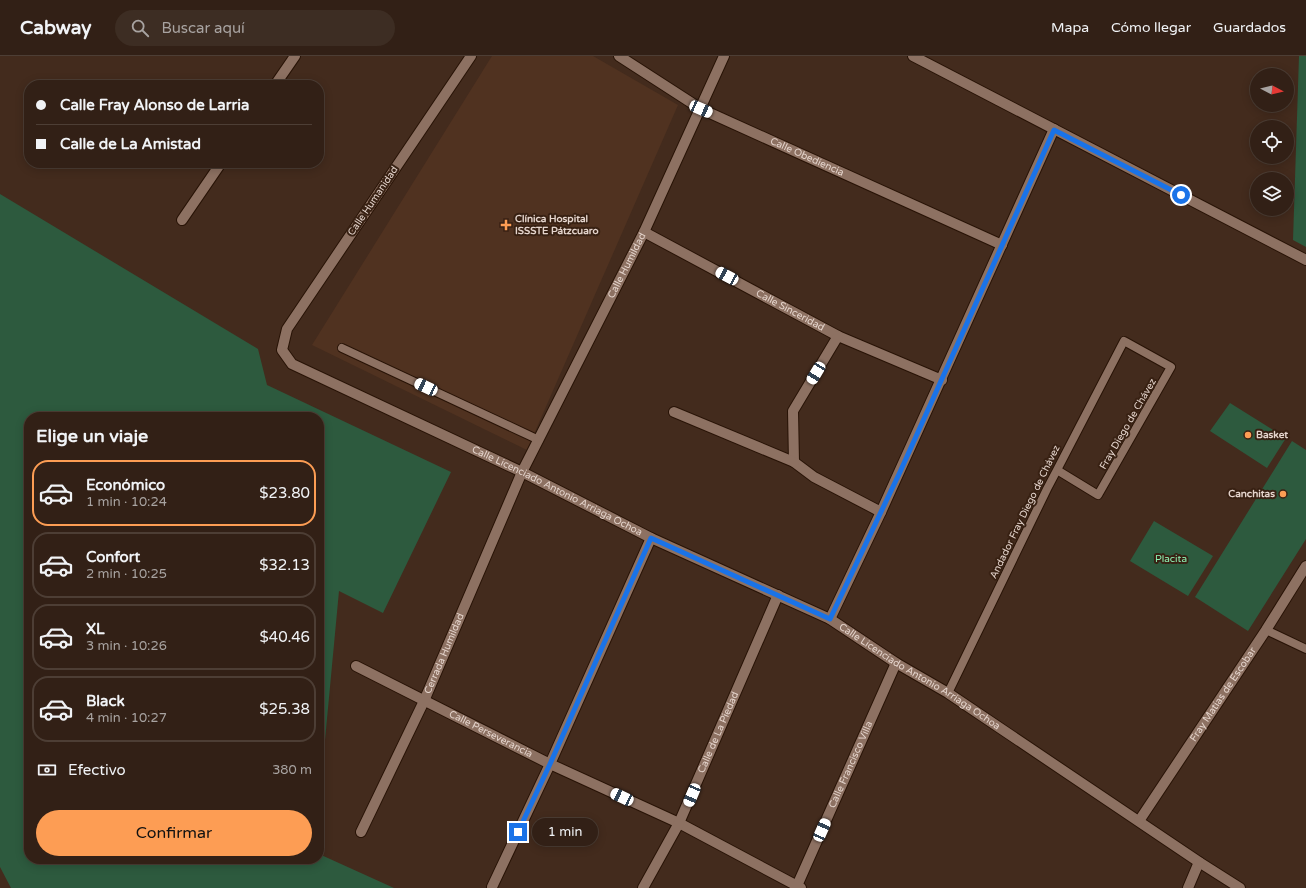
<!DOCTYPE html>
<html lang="es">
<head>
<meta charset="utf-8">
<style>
	body { margin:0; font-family:"Varela Round",sans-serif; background:#3d2d23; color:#f1f3f6; height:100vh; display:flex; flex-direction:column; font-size:15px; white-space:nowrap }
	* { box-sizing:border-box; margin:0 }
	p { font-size:13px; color:#a8a3a1 }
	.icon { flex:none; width:22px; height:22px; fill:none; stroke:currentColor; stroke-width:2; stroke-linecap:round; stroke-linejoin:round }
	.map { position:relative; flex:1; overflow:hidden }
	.side { position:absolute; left:24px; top:356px; width:300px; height:452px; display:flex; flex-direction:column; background:#322016; border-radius:16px; box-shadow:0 2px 10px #0003,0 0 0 1px #4d3e35 }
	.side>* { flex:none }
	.guide { position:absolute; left:24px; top:24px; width:300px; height:88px; border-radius:16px; box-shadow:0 2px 10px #0003,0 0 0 1px #4d3e35; display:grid; align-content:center; height:88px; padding:0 12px; background:#322016 }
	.needle { width:26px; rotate:97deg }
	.tools { position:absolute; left:1250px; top:12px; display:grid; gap:8px }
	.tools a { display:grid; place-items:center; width:44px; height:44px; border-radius:50%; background:#322016; box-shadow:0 2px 10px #0003,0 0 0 1px #4d3e35; font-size:20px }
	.end { position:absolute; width:18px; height:18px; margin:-9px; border:5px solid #1a73e8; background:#fff; box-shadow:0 0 0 2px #fff }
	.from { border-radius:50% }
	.bubble { position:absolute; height:28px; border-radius:14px; background:#322016; box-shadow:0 2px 10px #0003,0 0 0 1px #4d3e35; font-size:13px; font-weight:600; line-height:28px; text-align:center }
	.car { position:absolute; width:12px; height:24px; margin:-12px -6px; border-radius:5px; box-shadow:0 0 3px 1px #0007; background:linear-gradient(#fff 24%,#345 0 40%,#fff 0 76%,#345 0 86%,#fff 0) }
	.guide b { display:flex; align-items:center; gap:14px; height:38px; font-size:15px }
	.guide b+b { border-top:1px solid #4d3e35 }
	.guide i { width:10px; height:10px; background:#f1f3f6 }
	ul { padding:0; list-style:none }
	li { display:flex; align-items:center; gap:12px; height:66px; margin:0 8px 6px; padding:0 4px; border:2px solid #4d3e35; border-radius:16px }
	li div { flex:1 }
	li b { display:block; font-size:15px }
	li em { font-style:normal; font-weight:600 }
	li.current { border-color:#fd9d54 }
	li>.icon { width:36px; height:36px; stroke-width:1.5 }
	h2 { padding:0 12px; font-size:18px; line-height:48px }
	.pay { display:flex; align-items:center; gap:10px; height:44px; padding:0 12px; font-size:15px }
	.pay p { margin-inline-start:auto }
	.primary-button { display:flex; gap:8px; margin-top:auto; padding:8px 12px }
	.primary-button a { flex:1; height:46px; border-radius:24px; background:#fd9d54; color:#111; font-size:16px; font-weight:600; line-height:46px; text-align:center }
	header { display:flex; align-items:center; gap:24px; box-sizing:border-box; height:56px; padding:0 20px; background:#322016; border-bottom:1px solid #4d3e35 }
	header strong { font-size:19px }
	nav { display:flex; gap:22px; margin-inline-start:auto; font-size:14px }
	.search { width:280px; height:36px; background:#3d2d23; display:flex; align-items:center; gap:10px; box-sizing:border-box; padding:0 14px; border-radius:22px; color:#a8a3a1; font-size:15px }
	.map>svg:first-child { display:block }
	.built { fill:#503220 }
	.green { fill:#2d5a3e }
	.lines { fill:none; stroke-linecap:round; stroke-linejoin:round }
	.service-casing { stroke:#281306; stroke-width:10 }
	.minor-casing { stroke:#281306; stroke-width:12 }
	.service { stroke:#8d7162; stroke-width:8 }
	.minor { stroke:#8d7162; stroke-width:10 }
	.route { stroke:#1a73e8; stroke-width:5 }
	.poi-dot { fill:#fd9d54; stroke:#382113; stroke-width:1.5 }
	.labels { text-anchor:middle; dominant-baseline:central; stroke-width:4; stroke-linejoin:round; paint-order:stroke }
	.street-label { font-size:10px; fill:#e5d5cd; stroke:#382113 }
	.poi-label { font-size:10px; font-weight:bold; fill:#e5d5cd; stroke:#382113; text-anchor:start }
	.park-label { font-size:10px; fill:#8ff3b5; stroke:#382113 }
</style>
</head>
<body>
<header>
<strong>Cabway</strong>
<div class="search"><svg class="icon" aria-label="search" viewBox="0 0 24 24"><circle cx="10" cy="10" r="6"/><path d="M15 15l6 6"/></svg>Buscar aquí</div>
<nav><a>Mapa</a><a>Cómo llegar</a><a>Guardados</a></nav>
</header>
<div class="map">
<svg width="1306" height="832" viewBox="0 0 1306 832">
	<rect width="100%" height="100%" fill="#432b1d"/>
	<path class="built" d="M 492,0 L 593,0 L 678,49 L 527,394 L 312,289 Z"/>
	<path class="green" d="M 1299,0 L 1306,0 L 1306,191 L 1293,184 Z
		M 0,138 L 258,293 L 267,329 L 451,416 L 383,557 L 339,535 L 319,748 L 319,361 L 29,361 L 29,803 L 319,803 L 319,798 L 394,832 L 11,832 L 0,811 Z
		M 1230,347 L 1286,382 L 1267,412 L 1210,375 Z
		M 1292,385 L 1306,394 L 1306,483 L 1248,575 L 1195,541 Z
		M 1154,465 L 1213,500 L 1188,540 L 1130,505 Z"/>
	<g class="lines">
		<defs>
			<path id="service" d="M 342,292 L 539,384
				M 1266,574 L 1306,593
				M 948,637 L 1047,433 L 1057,414 L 1124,285 L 1171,311 L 1098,439 L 1057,414"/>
			<g id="minor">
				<path id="s1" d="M 471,0 L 287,273 L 282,294 L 292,308 L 522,416 L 651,482 L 830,563 L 896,607 L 948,637 L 1199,806 L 1240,832"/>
				<path id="s2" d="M 619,0 L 701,53 L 1002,189"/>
				<path d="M 913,0 L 1306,204"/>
				<path d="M 275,29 L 295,0"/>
				<path d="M 182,164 L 221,107"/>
				<path id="s3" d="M 644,176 L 838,280 L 942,324"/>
				<path d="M 838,280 L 793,355 L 794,406 L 814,421 L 881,456"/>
				<path d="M 674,356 L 794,406"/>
				<path d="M 830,563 L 881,456 L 1054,73"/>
				<path id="s4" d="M 356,610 L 550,708 L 679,767 L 801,832"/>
				<path id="s5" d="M 1139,765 L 1266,574 L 1306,510"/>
				<path id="s6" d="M 361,776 L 424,645 L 522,416 L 644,176 L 724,0"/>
				<path d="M 492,831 L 550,708 L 651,482"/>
				<path id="s7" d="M 643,832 L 679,767 L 778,539"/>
				<path id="s8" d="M 796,832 L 896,607"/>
				<path d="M 1188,832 L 1199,806"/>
			</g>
		</defs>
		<use href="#service" class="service-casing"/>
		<use href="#minor" class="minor-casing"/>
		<use href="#service" class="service"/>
		<use href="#minor" class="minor"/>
	</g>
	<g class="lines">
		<path class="route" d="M 518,776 L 550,708 L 651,482 L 830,563 L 900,416 L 1054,74 L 1181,139"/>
	</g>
	<g class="poi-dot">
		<path d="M504 163h4v4h4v4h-4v4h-4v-4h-4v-4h4z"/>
		<circle cx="1248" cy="379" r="4"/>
		<circle cx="1283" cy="438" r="4"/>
	</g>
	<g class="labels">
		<g class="street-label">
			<text stroke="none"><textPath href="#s2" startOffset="214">Calle Obediencia</textPath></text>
			<text transform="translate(373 145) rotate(-56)">Calle Humanidad</text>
			<text stroke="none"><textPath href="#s6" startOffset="626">Calle Humildad</textPath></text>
			<text stroke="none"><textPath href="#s3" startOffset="166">Calle Sinceridad</textPath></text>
			<text transform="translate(1128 368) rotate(-60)">Fray Diego de Chávez</text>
			<text stroke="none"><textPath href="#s1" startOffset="662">Calle Licenciado Antonio Arriaga Ochoa</textPath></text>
			<text transform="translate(1025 456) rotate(-64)">Andador Fray Diego de Chávez</text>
			<text stroke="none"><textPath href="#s6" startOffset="197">Cerrada Humildad</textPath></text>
			<text stroke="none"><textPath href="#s1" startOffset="1070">Calle Licenciado Antonio Arriaga Ochoa</textPath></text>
			<text stroke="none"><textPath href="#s5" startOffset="152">Fray Matías de Escobar</textPath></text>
			<text stroke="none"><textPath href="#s7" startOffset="173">Calle de La Piedad</textPath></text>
			<text stroke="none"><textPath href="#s4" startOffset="151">Calle Perseverancia</textPath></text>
			<text stroke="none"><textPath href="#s8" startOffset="135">Calle Francisco Villa</textPath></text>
		</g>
		<g class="poi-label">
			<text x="515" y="163">Clínica Hospital<tspan x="515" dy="12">ISSSTE Pátzcuaro</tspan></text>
			<text x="1256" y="379">Basket</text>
			<text x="1275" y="438" text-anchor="end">Canchitas</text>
		</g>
		<g class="park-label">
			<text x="1171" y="503">Placita</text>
		</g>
	</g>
</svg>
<div class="tools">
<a><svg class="needle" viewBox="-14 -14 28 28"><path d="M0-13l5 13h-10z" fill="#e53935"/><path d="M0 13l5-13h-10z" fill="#a8a3a1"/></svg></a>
<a><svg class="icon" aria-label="locate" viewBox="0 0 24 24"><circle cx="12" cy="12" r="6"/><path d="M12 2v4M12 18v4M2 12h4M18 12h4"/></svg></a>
<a><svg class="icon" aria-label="layers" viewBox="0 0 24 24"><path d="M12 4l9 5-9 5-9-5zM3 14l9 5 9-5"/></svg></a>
</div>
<i class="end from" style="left:1181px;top:139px"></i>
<i class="end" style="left:518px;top:776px"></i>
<div class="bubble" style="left:532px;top:762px;width:66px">1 min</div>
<i class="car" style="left:701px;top:53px;rotate:114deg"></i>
<i class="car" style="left:727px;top:220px;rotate:298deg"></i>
<i class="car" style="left:816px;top:317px;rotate:211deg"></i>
<i class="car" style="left:426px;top:331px;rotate:295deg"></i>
<i class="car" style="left:692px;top:739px;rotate:203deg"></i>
<i class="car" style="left:622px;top:741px;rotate:295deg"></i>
<i class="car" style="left:822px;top:774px;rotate:24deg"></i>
<div class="guide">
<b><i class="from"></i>Calle Fray Alonso de Larria</b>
<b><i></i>Calle de La Amistad</b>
</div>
<section class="side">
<h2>Elige un viaje</h2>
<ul>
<li class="current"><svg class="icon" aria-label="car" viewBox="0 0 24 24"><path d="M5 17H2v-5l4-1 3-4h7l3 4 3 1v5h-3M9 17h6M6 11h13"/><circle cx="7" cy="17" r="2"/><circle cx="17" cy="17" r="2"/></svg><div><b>Económico</b><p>1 min · 10:24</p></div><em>$23.80</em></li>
<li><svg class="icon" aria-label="car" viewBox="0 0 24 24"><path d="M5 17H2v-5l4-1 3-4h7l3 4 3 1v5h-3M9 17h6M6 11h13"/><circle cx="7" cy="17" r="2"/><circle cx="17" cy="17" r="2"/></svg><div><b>Confort</b><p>2 min · 10:25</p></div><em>$32.13</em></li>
<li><svg class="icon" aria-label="car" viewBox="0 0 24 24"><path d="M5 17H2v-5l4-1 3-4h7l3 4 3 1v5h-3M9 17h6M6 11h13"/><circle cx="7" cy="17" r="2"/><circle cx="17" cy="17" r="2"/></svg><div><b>XL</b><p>3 min · 10:26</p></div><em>$40.46</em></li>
<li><svg class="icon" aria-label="car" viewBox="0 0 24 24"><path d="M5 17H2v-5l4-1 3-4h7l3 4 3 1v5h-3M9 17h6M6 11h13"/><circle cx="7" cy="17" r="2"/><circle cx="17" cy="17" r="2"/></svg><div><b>Black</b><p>4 min · 10:27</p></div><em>$25.38</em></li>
</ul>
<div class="pay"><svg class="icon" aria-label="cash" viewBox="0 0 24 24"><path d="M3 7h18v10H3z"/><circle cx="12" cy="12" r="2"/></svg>Efectivo<p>380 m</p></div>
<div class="primary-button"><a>Confirmar</a></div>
</section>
</div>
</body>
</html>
